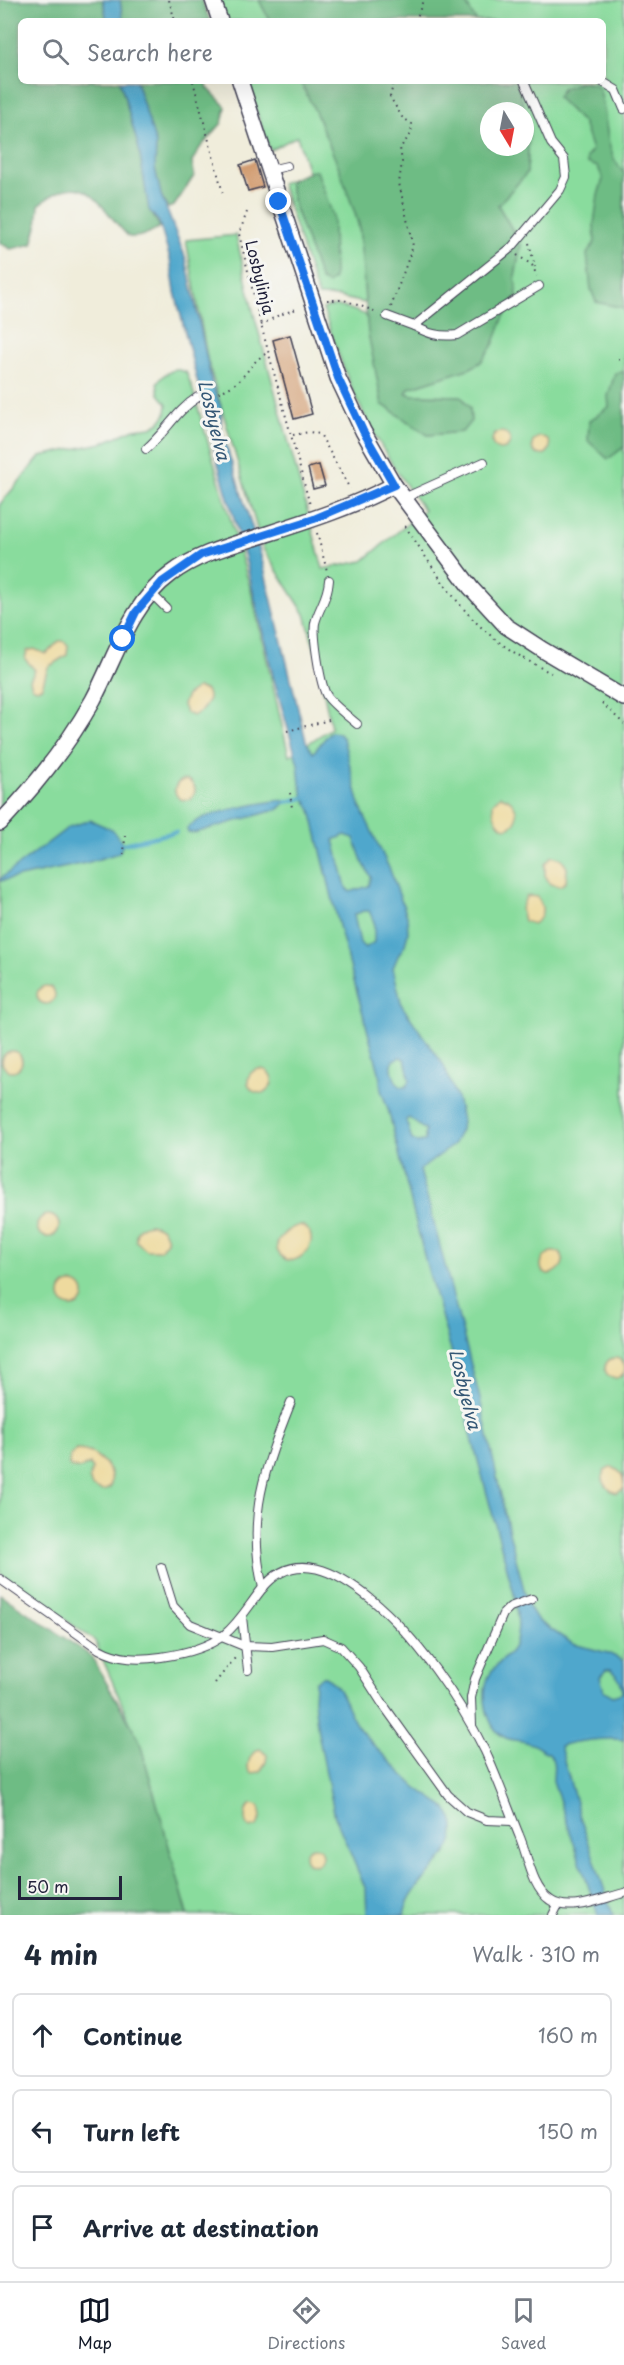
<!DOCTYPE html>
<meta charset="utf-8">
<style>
body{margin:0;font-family:"Playpen Sans",sans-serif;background:#f6f6f7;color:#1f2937}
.compass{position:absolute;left:480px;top:102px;width:54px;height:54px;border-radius:50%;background:#fff;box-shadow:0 6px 24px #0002;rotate:170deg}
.scale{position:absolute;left:18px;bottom:15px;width:104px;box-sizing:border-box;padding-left:6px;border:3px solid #22223b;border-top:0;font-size:16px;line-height:21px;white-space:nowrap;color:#22223b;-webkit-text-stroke:4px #f6f6f2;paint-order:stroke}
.stop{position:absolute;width:18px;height:18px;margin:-14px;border:4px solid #1a73e8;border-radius:50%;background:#fff}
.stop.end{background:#1a73e8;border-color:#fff;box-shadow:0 2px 6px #0008}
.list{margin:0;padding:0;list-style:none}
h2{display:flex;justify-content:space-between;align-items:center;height:78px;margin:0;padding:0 24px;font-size:26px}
h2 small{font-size:20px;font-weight:400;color:#747a83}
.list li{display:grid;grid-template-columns:39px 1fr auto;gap:18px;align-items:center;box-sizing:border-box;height:84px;margin:0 12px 12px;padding:0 12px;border:2px solid #e0e1e3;border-radius:9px}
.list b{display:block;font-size:22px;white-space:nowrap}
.list em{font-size:20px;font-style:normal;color:#747a83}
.icon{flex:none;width:33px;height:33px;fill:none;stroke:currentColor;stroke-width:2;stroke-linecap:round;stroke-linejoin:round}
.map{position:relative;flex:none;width:624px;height:1915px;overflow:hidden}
.search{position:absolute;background:#fff;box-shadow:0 6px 24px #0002;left:18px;right:18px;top:18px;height:66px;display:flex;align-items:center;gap:15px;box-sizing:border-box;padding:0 21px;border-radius:9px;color:#747a83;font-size:22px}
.sheet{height:366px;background:#fff}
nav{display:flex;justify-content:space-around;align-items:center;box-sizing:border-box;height:84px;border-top:2px solid #e0e1e3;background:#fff;font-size:16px;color:#747a83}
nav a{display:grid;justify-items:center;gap:3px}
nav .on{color:#111827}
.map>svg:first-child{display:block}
</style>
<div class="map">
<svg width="624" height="1915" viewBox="0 0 624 1915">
<rect width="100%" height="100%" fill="#f6f6f2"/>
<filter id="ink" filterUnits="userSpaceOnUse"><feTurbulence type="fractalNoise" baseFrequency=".0167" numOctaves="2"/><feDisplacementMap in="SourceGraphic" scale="12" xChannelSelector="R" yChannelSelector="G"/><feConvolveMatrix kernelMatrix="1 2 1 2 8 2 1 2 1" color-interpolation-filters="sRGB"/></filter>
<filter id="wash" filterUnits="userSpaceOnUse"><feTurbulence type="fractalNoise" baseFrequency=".008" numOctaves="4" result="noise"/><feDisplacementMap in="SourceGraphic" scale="24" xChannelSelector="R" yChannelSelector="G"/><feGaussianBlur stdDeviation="1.35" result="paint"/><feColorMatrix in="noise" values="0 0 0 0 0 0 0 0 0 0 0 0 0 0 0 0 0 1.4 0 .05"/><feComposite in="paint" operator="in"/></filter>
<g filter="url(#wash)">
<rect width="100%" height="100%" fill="#f0eddb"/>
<g fill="#89dc9d" stroke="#567f6c" stroke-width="1.5">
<path d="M218,0H259L270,21H225Z"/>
<path d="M464,0H624V1915H188L139,1744L95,1641L0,1573V504L41,456L102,443L134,429L151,427L160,422L166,414L167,404L159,394L157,383L164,375L175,369L186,372L192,387L251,590L289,756L331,728L317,658L305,614L263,549L208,362L186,240L236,235L252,307L323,569L363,561L424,510C401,479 380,447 363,412C346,379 335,344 323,309C335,302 354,310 366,315L382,404L428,435L462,432L461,396L412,395L406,393L409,388L493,344L500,323L517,296L515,276L521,245L498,205L527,173L529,130L516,81H603V21H476Z"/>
<path d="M246,81H300C323,125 346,175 358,224C364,248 363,277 365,303L338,297L319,296L317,293L281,183L295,178L289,183L295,208L321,280L312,171L308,172L297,136L271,150L269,148Z"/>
</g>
<g fill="#6ebc84" stroke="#486f60" stroke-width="1.5">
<path d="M0,0H103L107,21H21V81H120L139,149L149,209L160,227C150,233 141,238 129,237C98,207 87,164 39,205L37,226L32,244L11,249L0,243Z"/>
<path d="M120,0H202L210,21H123Z"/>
<path d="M259,0H464L476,21H270Z"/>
<path d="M136,81H208L207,87L226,107L222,123L200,148L192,162L194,176L174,206L168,208L161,195L155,168L156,144Z"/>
<path d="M300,81H516L525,111H489V147H525V111L529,130L527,173L498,205L521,245L515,276L517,296L506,311L493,345L481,362L471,368L409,388L406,393L412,395L461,396L470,408L471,421L462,432L428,435L382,404L368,333L359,225L339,168L315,111Z"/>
<path d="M583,82L598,86C610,115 601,149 624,173V308L596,302L591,289L587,254L595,242L594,224L598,195L603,179L598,167L587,163V157L592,150L583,123L557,97L563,88Z"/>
<path d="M312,171H317L333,216L334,279L328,284L321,281L295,208L289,183L295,178Z"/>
<path d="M624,372V447L608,459L588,441L589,421L609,407L608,396L615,373Z"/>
<path d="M0,1594L91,1656L139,1739L188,1915H0Z"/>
</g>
<g fill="#eeda9e" stroke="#887e6c" stroke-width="1.5">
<circle cx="501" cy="441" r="9"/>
<circle cx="541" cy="446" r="9"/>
<path d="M59,641H63L68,645L67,655L48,667L42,687L37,689L32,687L30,680L35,670L25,659L27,651L34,649L46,654Z"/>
<path d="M197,688L206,690L209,699L202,710L193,716L186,713L183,705L187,695Z"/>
<circle cx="185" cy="790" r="10"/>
<path d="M500,796C514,799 519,810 515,823C501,837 492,816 493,803Z"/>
<path d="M552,856L562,859L567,868L566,882L560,886L550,884L545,875V864Z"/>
<path d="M531,896L537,897C545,907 544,918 533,924L524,921L521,909L526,897Z"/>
<circle cx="46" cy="995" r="9"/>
<circle cx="12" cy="1061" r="10"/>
<circle cx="260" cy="1081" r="12"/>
<circle cx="48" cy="1226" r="11"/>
<path d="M150,1224C161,1226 165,1230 167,1241L160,1250H147L136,1241C135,1230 140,1225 150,1224Z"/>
<path d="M301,1225C327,1237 297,1271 282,1257C268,1244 287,1227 301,1225Z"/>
<path d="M551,1252H559L562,1255C566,1265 558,1273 548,1274L542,1271C539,1263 543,1256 551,1252Z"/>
<circle cx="72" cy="1295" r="12"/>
<circle cx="615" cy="1368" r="10"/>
<path d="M77,1450C96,1450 117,1469 110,1488L103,1491L92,1487L89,1478L93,1469L90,1464L79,1469L72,1468L69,1465L70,1456Z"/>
<path d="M612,1467C623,1472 624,1478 624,1489L617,1493C607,1491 600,1480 604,1471Z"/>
<path d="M260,1749L267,1755L266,1762L260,1772L251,1773L248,1768C248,1760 252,1751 260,1749Z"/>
<path d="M252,1804L259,1806L261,1817L257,1826L250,1828L246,1824C244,1816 245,1808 252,1804Z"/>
<circle cx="314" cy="1856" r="9"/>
</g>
<g fill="#4fa7cc" stroke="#386484" stroke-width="1.5" fill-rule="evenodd">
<path d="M103,0H120L123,21H107Z"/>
<path d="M120,81H136L156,144L155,168L161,195L186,259L212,384L221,407V429L260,552L306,741L313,753L330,732L339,733L343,738L360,806L390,870L407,916L408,932L405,945L398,956L393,968L402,1006L443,1064L457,1098L462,1120L461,1130L453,1145L420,1170L480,1399L508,1528L528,1605L538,1621L573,1644L608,1653L624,1661V1740C611,1737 572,1741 560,1746L580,1817L613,1915H598L553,1781C553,1770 556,1763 549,1753C540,1751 537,1745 529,1743C522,1740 513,1741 506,1738C486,1729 480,1693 489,1676C495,1663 510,1657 515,1644C521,1627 516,1611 514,1594L473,1442L455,1364L426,1263L388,1109L381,1090L379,1072L340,930L311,810L304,798L300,784L298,764L273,676L245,557L217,460L175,292L170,259L159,222L149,210L139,149ZM345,835L354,838L362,861L371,877L369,886L350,892L346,887L335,844L334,840ZM363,911H369L374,922V942L365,948L360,943L354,915ZM400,1057L405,1059L410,1080L406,1087H401C394,1082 390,1068 393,1060ZM409,1118L425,1130V1141L417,1142L412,1140L406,1120ZM606,1670H610C619,1677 622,1682 622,1693L613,1696L604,1691L600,1677Z"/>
<path d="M281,800L286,802L279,809L194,833L188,832L187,829C195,814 262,803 281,800Z"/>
<path d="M90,820L113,830L123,844L119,853L86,863L0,881V879L69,827Z"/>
<path d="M322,1676C343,1682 346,1712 358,1727C373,1746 399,1771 416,1787C427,1796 444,1803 451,1816C453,1819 454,1826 454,1830C454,1861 410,1881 404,1915H367L366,1890L335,1817L318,1733L314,1700L315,1682Z"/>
</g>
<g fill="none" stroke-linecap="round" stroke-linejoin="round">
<g stroke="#4fa7cc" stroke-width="4">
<path d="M286,802L304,798"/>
<path d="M123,844L176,832"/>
</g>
</g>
<g id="blocks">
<g fill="#d29c71">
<path d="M255,160L263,187L248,191L240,165Z"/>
<path d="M290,335L312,414L294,419L273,340Z"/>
<path d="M319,465L325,486L313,489L308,468Z"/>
</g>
</g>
</g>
<g filter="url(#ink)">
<use href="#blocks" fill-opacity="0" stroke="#414053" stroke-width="1.5"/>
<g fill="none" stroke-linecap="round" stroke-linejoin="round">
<g stroke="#414053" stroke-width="10">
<g id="lane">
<path d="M601,81L616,90L624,109"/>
<path d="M270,170L287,166"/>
<path d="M387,316L414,326L512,247L560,190L566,177L564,159L551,143L524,81"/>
<path d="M414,326C429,334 439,337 457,335L539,286"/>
<path d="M146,449C165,433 177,410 198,397"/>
<path d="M404,498L484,462"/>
<path d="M329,580C328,598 319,607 315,623C313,636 320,685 327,696C331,703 350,718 357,724"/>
<path d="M151,593L166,608"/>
<path d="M161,1567L173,1606L190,1624L244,1646L272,1647L323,1639L341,1647L359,1667L382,1703L448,1795L467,1812L487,1820L512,1821"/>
<path d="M0,1579L99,1649C119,1660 139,1660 161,1657C182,1654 207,1648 224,1635C240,1622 249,1605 262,1589C295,1547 339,1573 372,1600C416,1636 460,1700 485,1751C498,1779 508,1808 519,1835C528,1855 531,1887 550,1900C569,1914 603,1898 624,1893"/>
<path d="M263,1588C246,1516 265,1468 291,1402"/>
<path d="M242,1617L248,1670"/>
<path d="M472,1725L471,1698L475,1679L503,1614L510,1607L532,1599"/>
<path d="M553,1915L558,1905"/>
</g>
</g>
<g stroke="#414053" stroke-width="18">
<g id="street">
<path d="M213,0L220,21"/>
<path d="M240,81L338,378L363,431L394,485L471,588L506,626L543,650L624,698"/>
<path d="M0,823C35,786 68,745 93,700C116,657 130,604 171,574C200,552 234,545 267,534C311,520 354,506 394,485"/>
</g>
</g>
<g stroke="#414053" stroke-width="2" stroke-dasharray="1.5 4.5" stroke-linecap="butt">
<path d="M169,0L175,21"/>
<path d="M416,21L423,0"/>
<path d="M193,81L224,197"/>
<path d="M247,212L239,234L261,325L310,505"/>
<path d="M529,243L535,267"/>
<path d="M517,255L532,265L537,276"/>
<path d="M327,300H344L377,312"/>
<path d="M391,307L413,246L399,183L402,162L400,148L411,134L412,124L402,117L390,97L394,81"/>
<path d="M261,325L277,316L299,308"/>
<path d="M618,360L624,359"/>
<path d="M207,396C221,392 235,387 244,375C253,365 256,358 268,353"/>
<path d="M293,435L309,432L320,434L350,489"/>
<path d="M405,526C429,561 451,599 481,627C502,647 526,660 551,673"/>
<path d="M317,533L327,571"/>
<path d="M602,703L624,724"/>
<path d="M287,731L333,719"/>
<path d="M290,793L292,808"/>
<path d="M124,855L125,835"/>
<path d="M215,1683L235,1658"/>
</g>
<use href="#lane" stroke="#fff" stroke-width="8"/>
<use href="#street" stroke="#fff" stroke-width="15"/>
</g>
</g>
<g fill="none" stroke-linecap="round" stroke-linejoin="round" filter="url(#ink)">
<path stroke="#1a73e8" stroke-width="8" d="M123,639L136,612L162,582L201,555L314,519L394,485L363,431L338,378L279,202"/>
</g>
<g text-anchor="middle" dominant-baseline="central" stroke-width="6" stroke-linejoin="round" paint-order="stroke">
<g font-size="16" fill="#22223b" stroke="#f6f6f2">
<text transform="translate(261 277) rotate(76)">Losbylinja</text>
</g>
<g font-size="18" font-style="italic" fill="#345775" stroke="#f6f6f2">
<text transform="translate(215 420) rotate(76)">Losbyelva</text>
<text transform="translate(466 1389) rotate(76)">Losbyelva</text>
</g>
</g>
</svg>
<svg class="compass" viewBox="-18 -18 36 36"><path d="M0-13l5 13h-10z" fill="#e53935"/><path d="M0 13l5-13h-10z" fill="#747a83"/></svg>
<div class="scale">50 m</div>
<div class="stop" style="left:123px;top:639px"></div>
<div class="stop end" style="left:279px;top:202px"></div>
<div class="search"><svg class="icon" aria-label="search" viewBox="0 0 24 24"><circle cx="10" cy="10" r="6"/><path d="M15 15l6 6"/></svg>Search here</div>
</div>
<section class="sheet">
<h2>4 min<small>Walk · 310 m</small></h2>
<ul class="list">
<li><svg class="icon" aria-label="ahead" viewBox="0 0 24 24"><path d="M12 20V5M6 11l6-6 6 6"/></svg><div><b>Continue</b></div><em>160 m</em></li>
<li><svg class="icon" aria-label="left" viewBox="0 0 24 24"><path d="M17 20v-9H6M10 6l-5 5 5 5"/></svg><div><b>Turn left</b></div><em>150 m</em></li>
<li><svg class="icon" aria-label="arrive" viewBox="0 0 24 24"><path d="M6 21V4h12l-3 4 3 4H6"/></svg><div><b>Arrive at destination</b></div></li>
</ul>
</section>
<nav>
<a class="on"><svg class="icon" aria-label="map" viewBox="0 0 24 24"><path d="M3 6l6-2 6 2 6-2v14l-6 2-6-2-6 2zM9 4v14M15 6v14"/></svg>Map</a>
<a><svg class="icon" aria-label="directions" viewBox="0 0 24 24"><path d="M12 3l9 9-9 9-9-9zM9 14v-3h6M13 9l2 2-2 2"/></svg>Directions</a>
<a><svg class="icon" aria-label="saved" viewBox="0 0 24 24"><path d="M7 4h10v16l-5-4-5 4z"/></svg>Saved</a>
</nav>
